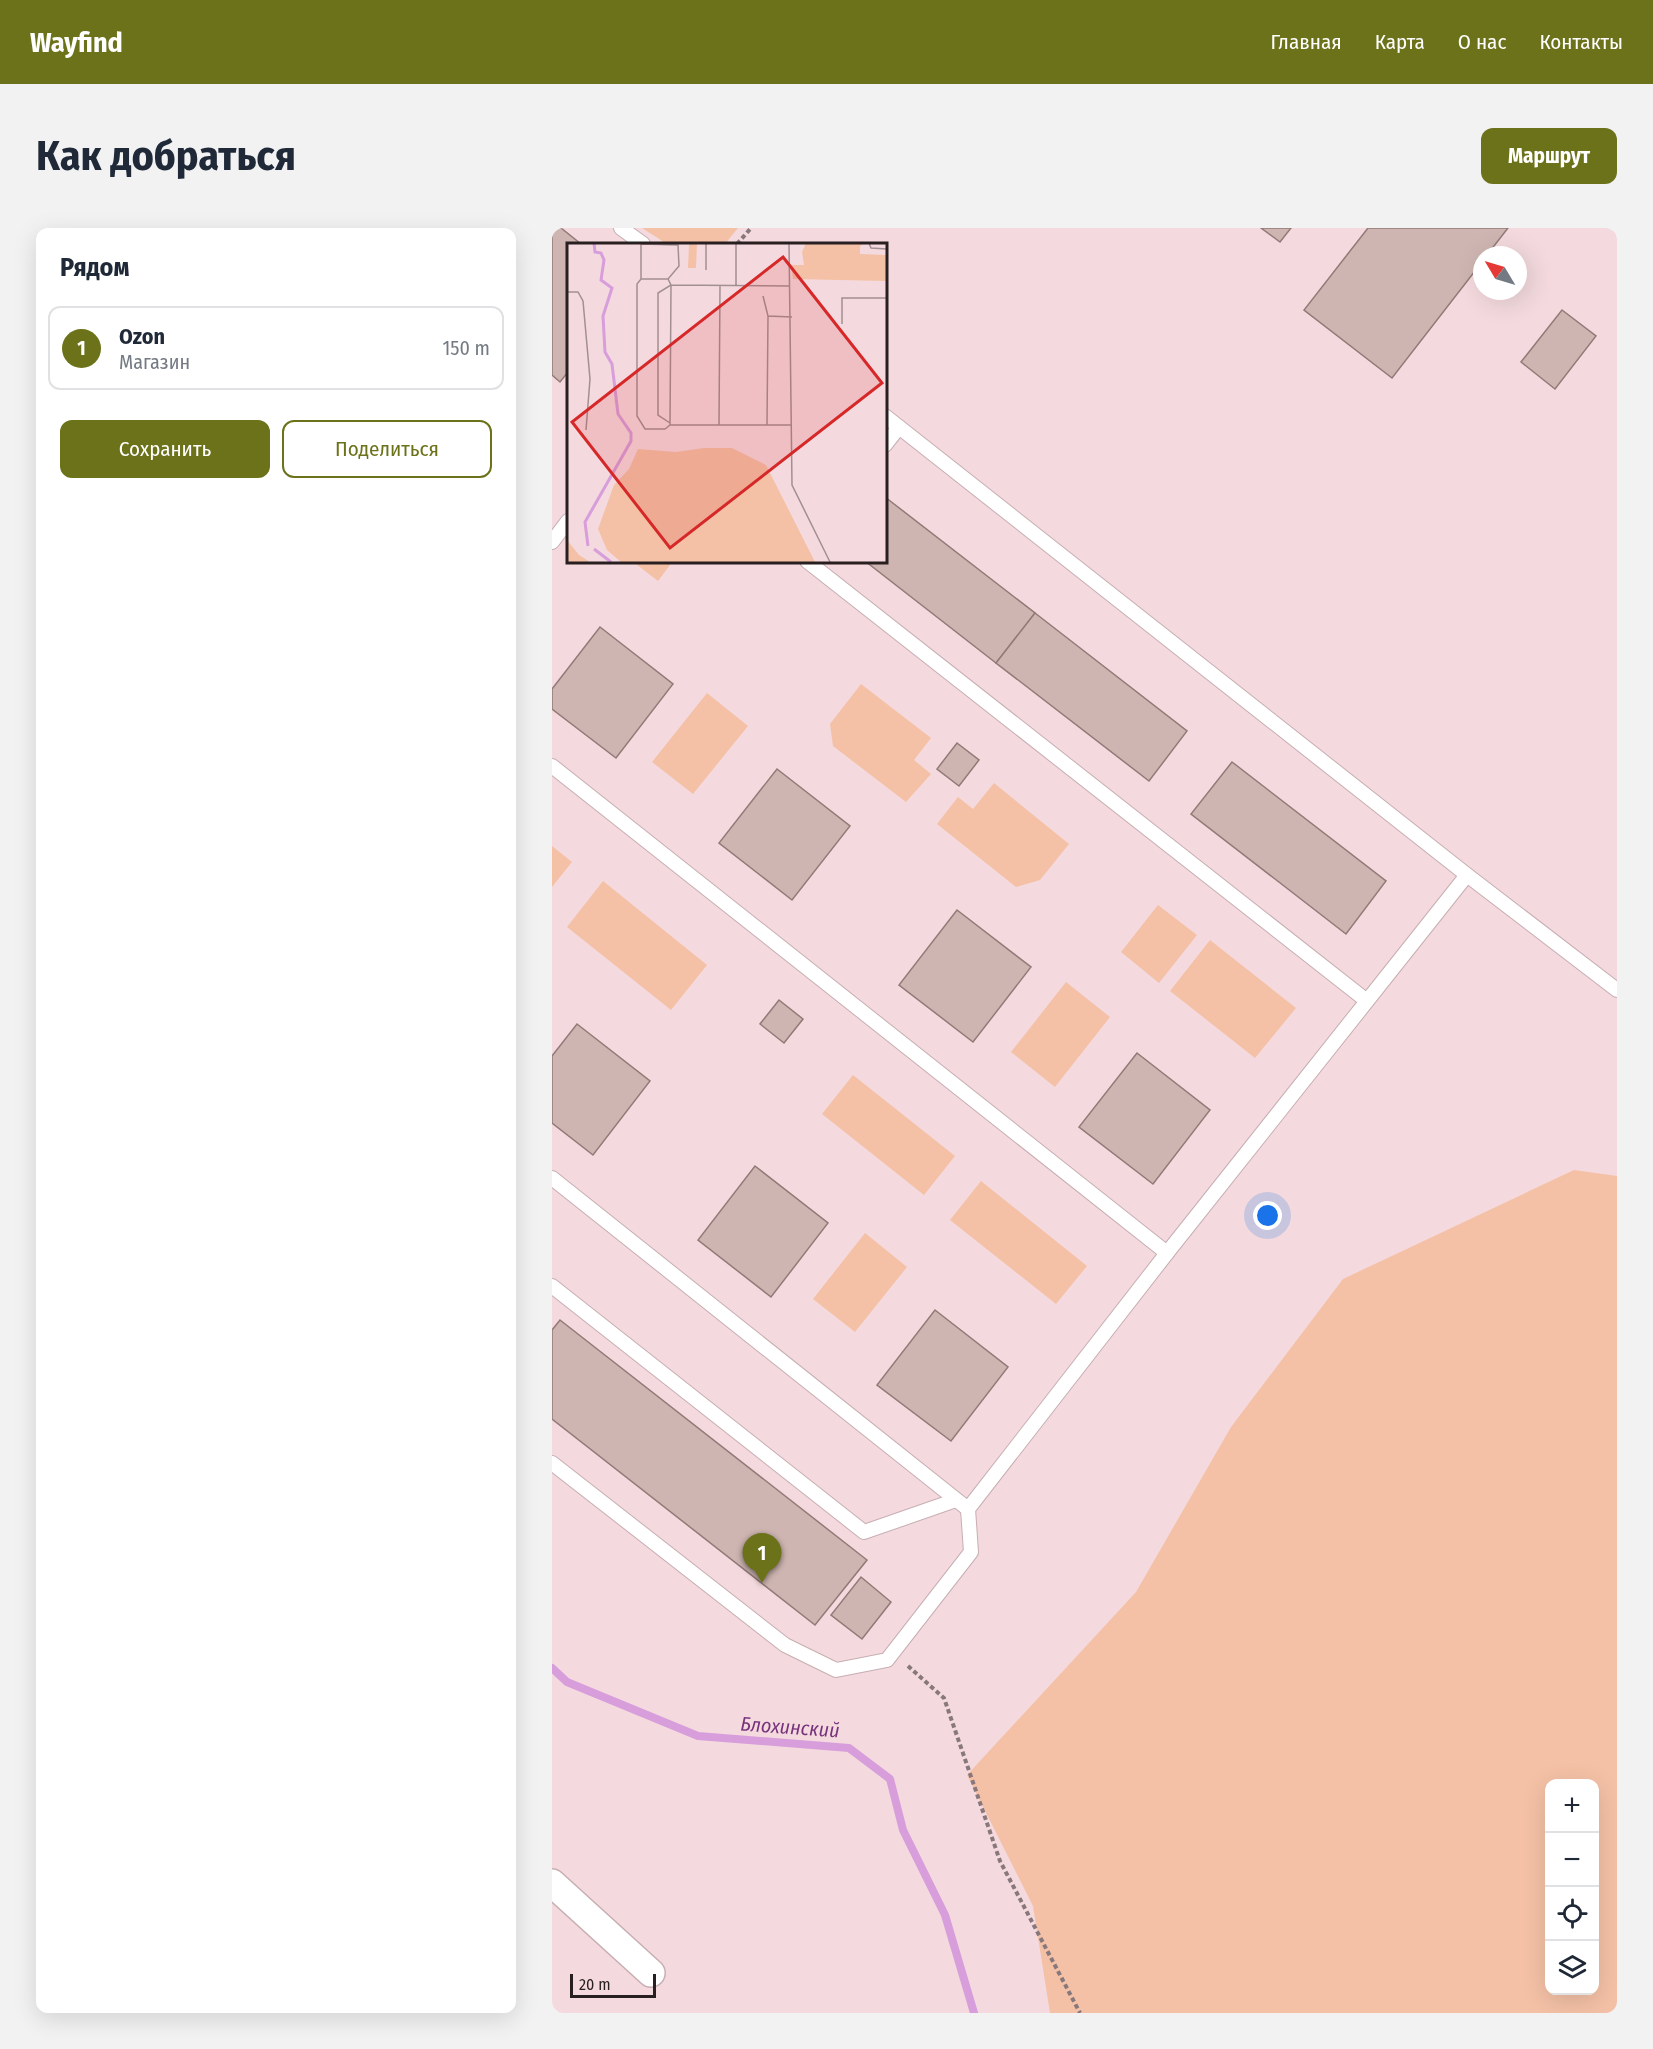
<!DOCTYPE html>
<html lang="ru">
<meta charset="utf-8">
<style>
body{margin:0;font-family:"Fira Sans Condensed",sans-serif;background:#f2f2f3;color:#1f2937}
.controls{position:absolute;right:18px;bottom:18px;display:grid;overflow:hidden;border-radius:12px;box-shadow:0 6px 24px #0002}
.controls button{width:54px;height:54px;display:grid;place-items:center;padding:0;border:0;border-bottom:2px solid #e0e1e3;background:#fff;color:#1f2937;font:30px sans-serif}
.compass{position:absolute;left:921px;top:18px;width:54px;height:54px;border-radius:50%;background:#fff;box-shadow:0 6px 24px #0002;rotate:308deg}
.scale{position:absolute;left:18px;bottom:15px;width:86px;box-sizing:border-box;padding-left:6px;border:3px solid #281f20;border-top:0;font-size:16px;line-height:21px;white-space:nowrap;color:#281f20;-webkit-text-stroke:4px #f4dade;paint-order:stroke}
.you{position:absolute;left:716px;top:988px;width:21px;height:21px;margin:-15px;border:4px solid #fff;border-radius:50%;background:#1a73e8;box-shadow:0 0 0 9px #1a73e833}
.badge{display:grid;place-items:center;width:39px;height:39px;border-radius:50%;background:#6c7219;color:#fff;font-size:20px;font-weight:700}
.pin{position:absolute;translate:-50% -50px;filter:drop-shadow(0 2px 3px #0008)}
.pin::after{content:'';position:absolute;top:32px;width:21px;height:18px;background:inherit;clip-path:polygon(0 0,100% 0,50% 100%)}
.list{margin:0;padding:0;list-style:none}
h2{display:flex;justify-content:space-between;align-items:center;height:78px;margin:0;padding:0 24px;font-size:26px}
h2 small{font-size:20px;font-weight:400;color:#747a83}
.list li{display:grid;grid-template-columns:39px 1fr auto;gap:18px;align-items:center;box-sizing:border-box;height:84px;margin:0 12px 12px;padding:0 12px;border:2px solid #e0e1e3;border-radius:12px}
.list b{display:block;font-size:22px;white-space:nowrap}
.list p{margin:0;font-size:20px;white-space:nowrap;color:#747a83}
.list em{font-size:20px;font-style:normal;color:#747a83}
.actions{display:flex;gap:12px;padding:18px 24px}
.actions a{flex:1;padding:14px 0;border:2px solid #6c7219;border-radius:12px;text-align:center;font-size:21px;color:#6c7219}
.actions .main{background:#6c7219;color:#fff}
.icon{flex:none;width:33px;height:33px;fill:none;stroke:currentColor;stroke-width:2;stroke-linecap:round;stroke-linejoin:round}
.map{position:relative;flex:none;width:1065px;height:1785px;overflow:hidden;border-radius:12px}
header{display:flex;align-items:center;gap:36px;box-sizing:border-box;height:84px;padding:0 30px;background:#6c7219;color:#fff}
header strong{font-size:28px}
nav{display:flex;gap:33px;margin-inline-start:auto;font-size:21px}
.intro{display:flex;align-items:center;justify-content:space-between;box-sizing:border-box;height:144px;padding:0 36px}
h1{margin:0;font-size:42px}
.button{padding:15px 27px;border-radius:12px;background:#6c7219;color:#fff;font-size:21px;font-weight:700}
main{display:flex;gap:36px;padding:0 36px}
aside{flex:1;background:#fff;border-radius:12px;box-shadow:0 6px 24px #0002}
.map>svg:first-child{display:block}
</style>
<header>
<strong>Wayfind</strong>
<nav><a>Главная</a><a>Карта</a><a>О нас</a><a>Контакты</a></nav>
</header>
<div class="intro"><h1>Как добраться</h1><a class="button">Маршрут</a></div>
<main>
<aside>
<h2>Рядом<small></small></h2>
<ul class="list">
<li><span class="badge">1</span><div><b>Ozon</b><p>Магазин</p></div><em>150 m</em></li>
</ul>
<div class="actions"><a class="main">Сохранить</a><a>Поделиться</a></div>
</aside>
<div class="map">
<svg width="1065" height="1785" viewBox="0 0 1065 1785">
<rect width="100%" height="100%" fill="#f4dade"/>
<g fill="#f4c1a6" fill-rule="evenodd">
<path d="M90,0H186L173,16H115Z"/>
<path d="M80,333H121L106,353Z"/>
<path d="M309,456L379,510L362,532L379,546L354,574L281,518L278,496Z"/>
<path d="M155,465L196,498L141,566L100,534Z"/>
<path d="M442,555L517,616L488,652L464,659L385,596L406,569L421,581Z"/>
<path d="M0,618L20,634L0,659Z"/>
<path d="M51,653L155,737L119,782L15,699Z"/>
<path d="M606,677L645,707L607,755L569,724Z"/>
<path d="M658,712L744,780L703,830L618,763Z"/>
<path d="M514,754L558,789L503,859L459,824Z"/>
<path d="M301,847L403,928L372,967L270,886Z"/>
<path d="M1022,942L1065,948V1785H498L481,1678L415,1547L584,1364L679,1199L791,1051ZM998,1556H1042V1762H998Z"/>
<path d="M429,953L535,1038L504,1076L398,992Z"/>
<path d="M313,1005L355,1039L303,1104L261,1071Z"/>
</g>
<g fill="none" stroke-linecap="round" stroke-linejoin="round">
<path stroke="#d79edb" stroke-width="8" d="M0,1440L15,1454L146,1508L297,1520L338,1551L351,1602L393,1687L422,1785"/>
</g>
<g fill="#ceb5b1" stroke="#927a77" stroke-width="1.5">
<path d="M0,0H9L29,16H16V144L8,154L0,147Z"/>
<path d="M709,0H739L728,14Z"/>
<path d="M816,0H956L935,27H930V34L840,150L752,82Z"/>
<path d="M1010,82L1044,108L1003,161L969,134Z"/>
<path d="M333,269L483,385L444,435L313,333H333Z"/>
<path d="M483,385L635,503L597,553L444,435Z"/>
<path d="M48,399L121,456L64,530L0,481V461Z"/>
<path d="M405,515L427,532L407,558L385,541Z"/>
<path d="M680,534L834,653L794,706L639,586Z"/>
<path d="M225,541L298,598L240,672L167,615Z"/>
<path d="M405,682L479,739L421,814L347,757Z"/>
<path d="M227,772L251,791L232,815L208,796Z"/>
<path d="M25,796L98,853L41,927L0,895V828Z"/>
<path d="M585,825L658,882L601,956L527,899Z"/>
<path d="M203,938L276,995L219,1069L146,1012Z"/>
<path d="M383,1082L456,1139L399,1213L325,1157Z"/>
<path d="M8,1092L315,1332L263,1397L0,1191V1102Z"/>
<path d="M309,1349L339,1374L310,1411L279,1387Z"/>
</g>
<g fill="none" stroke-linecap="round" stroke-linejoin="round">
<g stroke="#c7aeb2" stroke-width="16">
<g id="service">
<path d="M69,0L91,16"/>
<path d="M333,188L915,647L1065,762"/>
<path d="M333,217L347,199"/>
<path d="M0,314L16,293"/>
<path d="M255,333L815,773L915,647"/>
<path d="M0,538L615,1025L815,773"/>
<path d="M0,950L416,1281L615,1025"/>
<path d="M0,1058L312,1304L404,1272"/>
<path d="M0,1235L233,1417L284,1442L335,1432L419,1324L416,1281"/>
</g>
</g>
<g stroke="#c7aeb2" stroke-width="30">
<path id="minor" d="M0,1655L99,1745"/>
</g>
<g stroke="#89787b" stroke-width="4" stroke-dasharray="4.5 3" stroke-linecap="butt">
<path d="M185,16L199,0"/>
<path d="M356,1438L392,1470L448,1633L528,1785"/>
</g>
<use href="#service" stroke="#fff" stroke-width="14"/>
<use href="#minor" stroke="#fff" stroke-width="27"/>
</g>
<g text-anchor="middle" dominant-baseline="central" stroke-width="6" stroke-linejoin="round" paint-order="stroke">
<g font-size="20" font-style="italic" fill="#77337c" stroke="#f4dade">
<text transform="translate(238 1499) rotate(4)">Блохинский</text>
</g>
</g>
<g transform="translate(15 15)">
<rect width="320" height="320" fill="#f4dade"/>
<path d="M239,0H298L293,3V11L319,12V38L226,36L224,22H237L235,9ZM122,1H130L129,25H121ZM137,205H165L199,222L248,319H54L40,307L31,286L47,242L62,226L71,206L109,209ZM0,297L12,312L23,319H0Z" fill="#f4c1a6"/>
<path fill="none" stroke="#d79edb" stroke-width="3" d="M21,303L18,279L64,198V190L51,171L45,121L38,109L36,73L45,45L34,37L37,17L34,10L28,9L27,0M27,306L44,319"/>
<path fill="none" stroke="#a28f92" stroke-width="1.5" d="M74,0V36H101L104,42L91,50V172L103,180M203,0H222M222,0L225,242L263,319M302,0L304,5L320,6M74,1L111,2L112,23L101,36M139,27V0M74,36L70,41V173L78,186H98L103,182M153,43L152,182H200M169,43V0M0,49H11L16,58L23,136L19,187M196,53L201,73L200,182H224M201,73L225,74M275,81V55H320M152,182H103L104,42L223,43"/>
<path fill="#d62828" fill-opacity="0.15" stroke="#d62828" stroke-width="3" d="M216,14L315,140L103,305L5,179Z"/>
<rect width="320" height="320" fill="none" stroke="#281f20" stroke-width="3"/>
</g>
</svg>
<div class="controls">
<button>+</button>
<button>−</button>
<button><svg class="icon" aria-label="locate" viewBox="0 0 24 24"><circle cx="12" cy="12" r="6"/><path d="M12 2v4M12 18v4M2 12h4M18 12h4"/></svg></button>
<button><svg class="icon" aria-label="layers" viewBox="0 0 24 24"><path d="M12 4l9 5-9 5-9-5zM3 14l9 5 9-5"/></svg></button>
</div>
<svg class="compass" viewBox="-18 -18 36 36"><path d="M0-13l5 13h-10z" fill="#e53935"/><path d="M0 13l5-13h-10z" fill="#747a83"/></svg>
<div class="scale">20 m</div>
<div class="you"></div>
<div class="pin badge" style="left:210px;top:1355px">1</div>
</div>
</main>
